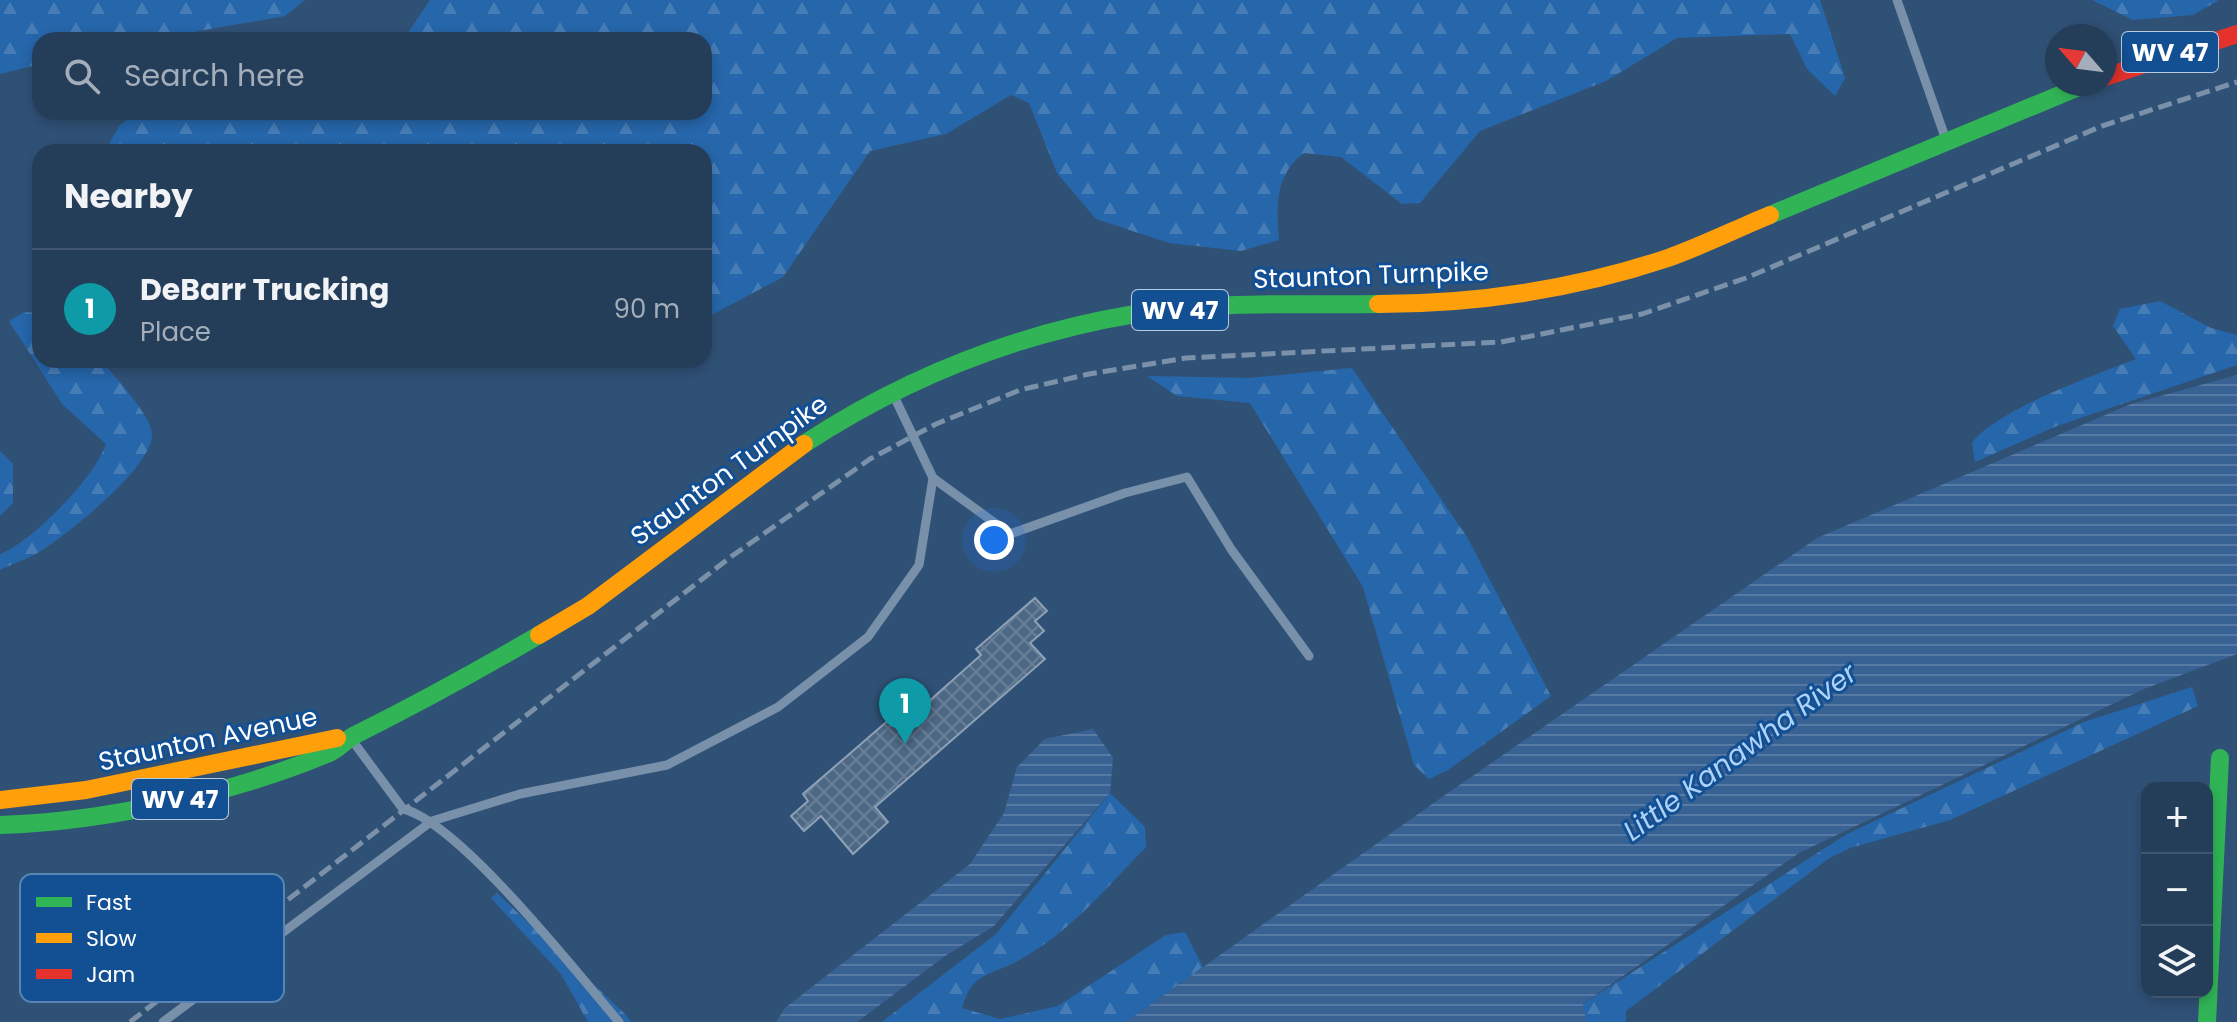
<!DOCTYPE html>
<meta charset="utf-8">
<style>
body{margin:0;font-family:Poppins,sans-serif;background:#2c445e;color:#f1f3f6}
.controls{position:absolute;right:24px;bottom:24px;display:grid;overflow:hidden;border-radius:16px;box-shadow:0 4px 12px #0003}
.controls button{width:72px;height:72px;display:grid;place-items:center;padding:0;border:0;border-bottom:2px solid #41566e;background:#243d58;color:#f1f3f6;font:40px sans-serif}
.compass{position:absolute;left:2045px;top:24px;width:72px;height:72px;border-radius:50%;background:#243d58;box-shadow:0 4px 12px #0003;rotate:298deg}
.you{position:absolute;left:994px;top:540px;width:28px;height:28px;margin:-20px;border:6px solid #fff;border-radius:50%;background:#1a73e8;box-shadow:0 0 0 12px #1a73e833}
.badge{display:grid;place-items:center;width:52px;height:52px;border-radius:50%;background:#e797bd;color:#fff;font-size:26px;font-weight:700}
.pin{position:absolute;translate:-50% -66px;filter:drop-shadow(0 2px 4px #0008)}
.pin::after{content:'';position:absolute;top:42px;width:28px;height:24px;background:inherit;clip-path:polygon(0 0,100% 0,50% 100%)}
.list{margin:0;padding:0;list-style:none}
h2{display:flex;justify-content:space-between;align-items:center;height:104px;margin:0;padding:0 32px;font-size:34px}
h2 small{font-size:26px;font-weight:400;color:#a3aeba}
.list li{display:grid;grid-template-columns:52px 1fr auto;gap:24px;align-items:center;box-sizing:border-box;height:120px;padding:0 32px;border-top:2px solid #41566e}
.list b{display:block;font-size:30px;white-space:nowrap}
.list p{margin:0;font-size:26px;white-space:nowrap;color:#a3aeba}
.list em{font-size:26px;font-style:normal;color:#a3aeba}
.icon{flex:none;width:44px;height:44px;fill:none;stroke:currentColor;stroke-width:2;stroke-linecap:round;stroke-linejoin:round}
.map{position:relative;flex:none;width:2237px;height:1022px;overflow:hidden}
.search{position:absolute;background:#243d58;box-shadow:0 4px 12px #0003;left:32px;top:32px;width:680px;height:88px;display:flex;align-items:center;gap:20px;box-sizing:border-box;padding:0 28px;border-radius:24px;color:#a3aeba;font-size:30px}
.panel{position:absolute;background:#243d58;box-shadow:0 4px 12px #0003;left:32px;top:144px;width:680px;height:224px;border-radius:24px}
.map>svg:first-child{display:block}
</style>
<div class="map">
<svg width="2237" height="1022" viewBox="0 0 2237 1022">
<defs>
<pattern id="forest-firs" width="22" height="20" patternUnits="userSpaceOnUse" patternTransform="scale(2)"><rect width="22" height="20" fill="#2666aa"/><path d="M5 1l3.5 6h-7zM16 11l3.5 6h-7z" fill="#477db7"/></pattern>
<pattern id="water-rules" width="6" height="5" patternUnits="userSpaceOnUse" patternTransform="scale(2)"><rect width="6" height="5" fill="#386293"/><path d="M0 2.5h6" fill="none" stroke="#567aa3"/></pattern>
<pattern id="building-cross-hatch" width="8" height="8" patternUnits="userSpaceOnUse" patternTransform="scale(2)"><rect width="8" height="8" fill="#4d6885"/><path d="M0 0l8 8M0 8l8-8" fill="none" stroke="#687f97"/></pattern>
</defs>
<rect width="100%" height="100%" fill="#305176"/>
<g fill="url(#forest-firs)">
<path d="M0,0H305L285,16L148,40H40V64L0,74Z"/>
<path d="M430,0H1820L1845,78L1835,96L1807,69L1790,34L1677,38L1606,81L1480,131L1420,203L1402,204L1341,157L1304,153C1275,174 1276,207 1279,240L1241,251L1169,243L1096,219L1057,173L1029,103L1011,95L946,134L870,151L783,277L704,319V152H105L119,126L137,112H704V40H403Z"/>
<path d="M2092,0H2219L2193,15L2133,20Z"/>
<path d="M2160,301L2211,328L2237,335V365L2057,426L1975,462L1972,443C1994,411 2097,374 2136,359L2113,326L2120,309Z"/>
<path d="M24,312L40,313V360H101C114,377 152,415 152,435C151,468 72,530 44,549C31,558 14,563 0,570V554C31,543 96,476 106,444L62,404L9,321Z"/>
<path d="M1352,368L1467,537L1551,696L1448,770L1429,779L1414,765L1363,587L1250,403L1177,396L1147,376L1249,378Z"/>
<path d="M0,451L13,464V503L0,516Z"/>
<path d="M2192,687L2198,706L1950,820L1850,848L1828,859L1626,1011V1022H1585L1583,1004L1847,834L2084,722Z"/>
<path d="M1110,793L1145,827L1146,847C1107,887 1070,932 1021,959C991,976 972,971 962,1008L1000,1019L1058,1006L1166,935L1185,932L1203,967L1126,1022H882L996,934Z"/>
<path d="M497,893L626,1015L631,1022H588L561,974L491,898Z"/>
</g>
<g fill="url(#water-rules)">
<path d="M2237,375V654L2144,689L1799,853L1583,1004L1586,1022H1126L1435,802L1817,538L2131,404Z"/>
<path d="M1093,729L1113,758L1110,793L994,926L945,956L857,1022H776L785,1008L970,864L1004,813L1017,767L1045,739Z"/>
</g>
<path fill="url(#building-cross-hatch)" stroke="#8ea1b7" stroke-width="2" d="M1035,598L1047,611L1035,621L1044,631L1030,643L1045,659L875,807L888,822L853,854L821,816L804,831L791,816L808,801L803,794L920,693L928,702L981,655L976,649Z"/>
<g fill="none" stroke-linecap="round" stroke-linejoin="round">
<g stroke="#7890a9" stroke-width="9">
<path d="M1897,0L1945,137"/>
<path d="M933,478L1010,534L1125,493L1187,477L1231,549L1309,656"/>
<path d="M352,740L403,809C459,822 577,973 619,1022"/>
<path d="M163,1022L432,821L520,794L667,765L778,707L868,637L919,565L933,478L893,394"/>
</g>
<g stroke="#30b455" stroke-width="18">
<path d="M1770,215L2086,84"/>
<path d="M804,444C906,377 1015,334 1135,314C1215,301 1298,305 1378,304"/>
<path d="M0,825C104,822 230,794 327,754C338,750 346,739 357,734C419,703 479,670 539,635"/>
<path d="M2207,1022L2220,758"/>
</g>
<g stroke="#ff9f0a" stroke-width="18">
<path d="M1378,304C1477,304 1575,289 1668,258C1702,246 1736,229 1770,215"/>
<path d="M539,635L588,606L804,444"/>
<path d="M0,800L86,790L337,738"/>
</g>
<path stroke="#e5322d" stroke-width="18" d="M2105,77L2237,34"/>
<path stroke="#7b91a9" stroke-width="5" stroke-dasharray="14 6" stroke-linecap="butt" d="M130,1022L732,556L870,459L936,424L1020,390L1089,374L1186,358L1501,342L1642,314L1746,278L2102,126L2237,82"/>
</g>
<g text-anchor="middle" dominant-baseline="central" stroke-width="6" stroke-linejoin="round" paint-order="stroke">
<g fill="#134f93" stroke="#b8cadf" stroke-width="2">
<rect x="2122" y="32" width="96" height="40" rx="6"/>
<rect x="1132" y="290" width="96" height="40" rx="6"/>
<rect x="132" y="779" width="96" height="40" rx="6"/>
</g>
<g font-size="24" font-weight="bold" fill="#fff">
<text x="2170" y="52">WV 47</text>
<text x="1180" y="310">WV 47</text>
<text x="180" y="799">WV 47</text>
</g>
<g font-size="26" fill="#fff" stroke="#134f93">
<text transform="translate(1371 275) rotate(-2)">Staunton Turnpike</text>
<text transform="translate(729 470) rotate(-36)">Staunton Turnpike</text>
<text transform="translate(208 739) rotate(-12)">Staunton Avenue</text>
</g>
<g font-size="28" font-style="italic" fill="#add2f9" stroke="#134f93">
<text transform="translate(1740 752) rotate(-36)">Little Kanawha River</text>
</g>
</g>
<rect x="20" y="874" width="264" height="128" rx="12" fill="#134f93" stroke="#5a84b3" stroke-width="2"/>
<rect x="36" y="897" width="36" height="10" fill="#30b455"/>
<rect x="36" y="933" width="36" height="10" fill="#ff9f0a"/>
<rect x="36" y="969" width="36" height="10" fill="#e5322d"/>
<g font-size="22" fill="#fff">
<text x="86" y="910">Fast</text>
<text x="86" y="946">Slow</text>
<text x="86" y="982">Jam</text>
</g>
</svg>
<div class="controls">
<button>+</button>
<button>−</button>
<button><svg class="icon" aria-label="layers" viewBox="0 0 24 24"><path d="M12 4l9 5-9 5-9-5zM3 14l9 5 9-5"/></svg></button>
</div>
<svg class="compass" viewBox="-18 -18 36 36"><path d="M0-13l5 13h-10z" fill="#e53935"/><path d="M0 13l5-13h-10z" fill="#a3aeba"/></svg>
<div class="you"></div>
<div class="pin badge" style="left:905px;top:744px;background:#0f9aa8">1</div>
<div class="search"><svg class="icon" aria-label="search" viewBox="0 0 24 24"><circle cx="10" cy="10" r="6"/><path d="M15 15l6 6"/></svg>Search here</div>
<section class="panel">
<h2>Nearby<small></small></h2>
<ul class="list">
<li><span class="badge" style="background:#0f9aa8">1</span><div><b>DeBarr Trucking</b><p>Place</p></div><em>90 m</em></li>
</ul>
</section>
</div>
